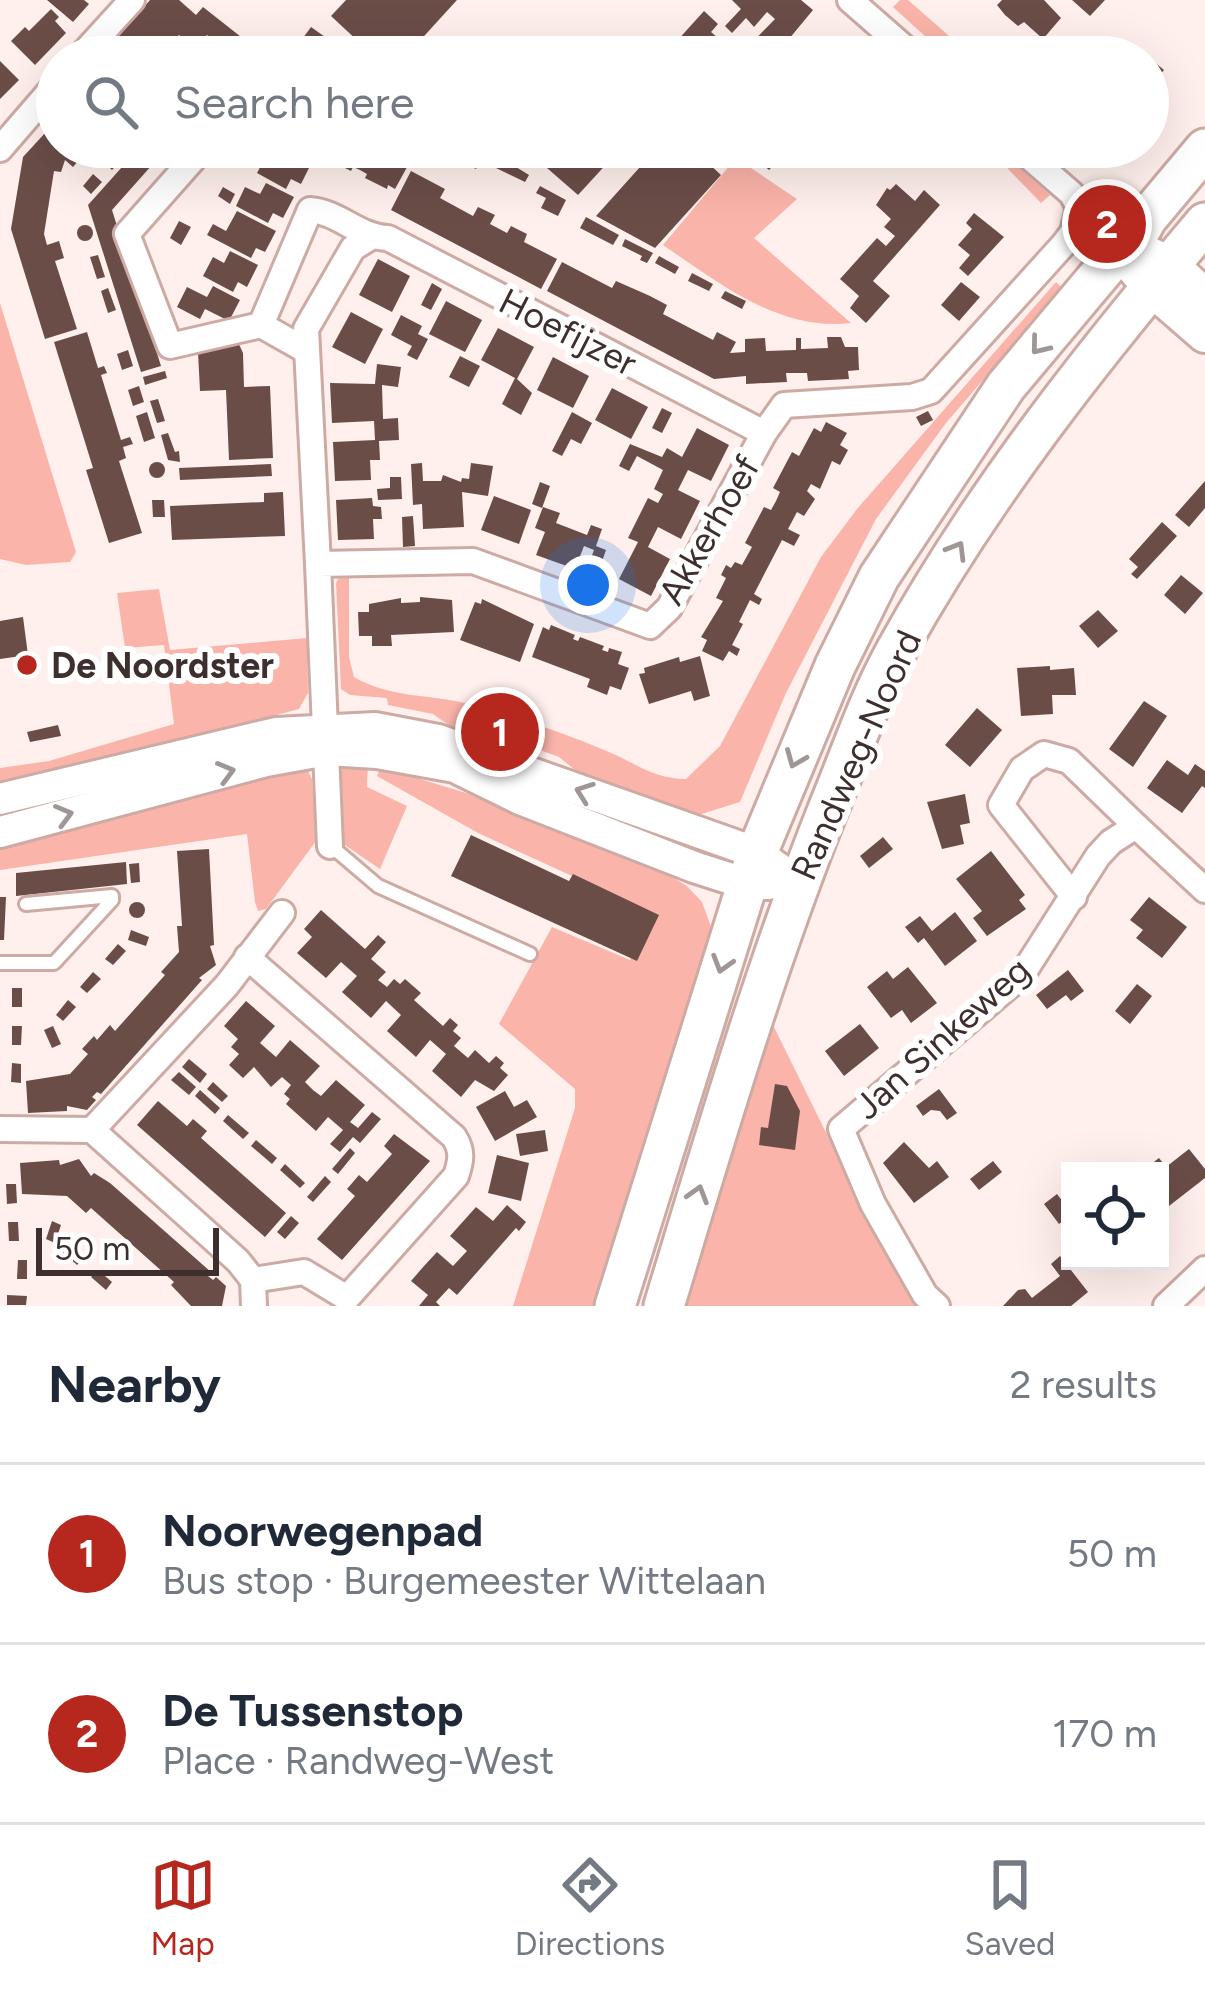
<!DOCTYPE html>
<meta charset="utf-8">
<style>
body{margin:0;font-family:Figtree,sans-serif;background:#f2f2f3;color:#1f2937}
.controls{position:absolute;right:36px;bottom:36px;display:grid;overflow:hidden;border-radius:0px;box-shadow:0 12px 48px #0002}
.controls button{width:108px;height:108px;display:grid;place-items:center;padding:0;border:0;border-bottom:3px solid #e0e1e3;background:#fff;color:#1f2937;font:60px sans-serif}
.scale{position:absolute;left:36px;bottom:30px;width:183px;box-sizing:border-box;padding-left:12px;border:6px solid #3d2f2d;border-top:0;font-size:33px;line-height:42px;white-space:nowrap;color:#3d2f2d;-webkit-text-stroke:9px #fff;paint-order:stroke}
.you{position:absolute;left:588px;top:585px;width:42px;height:42px;margin:-30px;border:9px solid #fff;border-radius:50%;background:#1a73e8;box-shadow:0 0 0 18px #1a73e833}
.badge{display:grid;place-items:center;width:78px;height:78px;border-radius:50%;background:#b6281e;color:#fff;font-size:39px;font-weight:700}
.pin{position:absolute;translate:-50% -50%;border:6px solid #fff;box-shadow:0 3px 12px #0006}
.list{margin:0;padding:0;list-style:none}
h2{display:flex;justify-content:space-between;align-items:center;height:156px;margin:0;padding:0 48px;font-size:51px}
h2 small{font-size:39px;font-weight:400;color:#747a83}
.list li{display:grid;grid-template-columns:78px 1fr auto;gap:36px;align-items:center;box-sizing:border-box;height:180px;padding:0 48px;border-top:3px solid #e0e1e3}
.list b{display:block;font-size:45px;white-space:nowrap}
.list p{margin:0;font-size:39px;white-space:nowrap;color:#747a83}
.list em{font-size:39px;font-style:normal;color:#747a83}
.icon{flex:none;width:66px;height:66px;fill:none;stroke:currentColor;stroke-width:2;stroke-linecap:round;stroke-linejoin:round}
.map{position:relative;flex:none;width:1205px;height:1306px;overflow:hidden}
.search{position:absolute;background:#fff;box-shadow:0 12px 48px #0002;left:36px;right:36px;top:36px;height:132px;display:flex;align-items:center;gap:30px;box-sizing:border-box;padding:0 42px;border-radius:66px;color:#747a83;font-size:45px}
.sheet{height:516px;background:#fff}
nav{display:flex;justify-content:space-around;align-items:center;box-sizing:border-box;height:168px;border-top:3px solid #e0e1e3;background:#fff;font-size:33px;color:#747a83}
nav a{display:grid;justify-items:center;gap:6px}
nav .on{color:#b6281e}
.map>svg:first-child{display:block}
</style>
<div class="map">
<svg width="1205" height="1306" viewBox="0 0 1205 1306">
<rect width="100%" height="100%" fill="#fff0ed"/>
<g fill="#fbb4a9">
<path d="M900,0H908L973,57H948L893,7Z"/>
<path d="M736,158L797,199L754,238L851,323C780,332 719,283 663,245Z"/>
<path d="M1013,162L1050,195L1041,203L1008,169Z"/>
<path d="M1056,282L1062,288L946,423L876,519L786,693L740,802L692,817L586,779L559,757L491,732L461,734L433,714L388,705L387,698L350,695L341,689L336,583L340,576L349,574V657L354,677C390,698 429,694 469,704C516,717 565,733 609,752C637,764 654,779 686,779L720,746L821,557L857,509Z"/>
<path d="M0,303L76,552L70,562L26,565L0,559Z"/>
<path d="M159,589L170,650L307,638L308,693L299,709L0,789V768L49,761L174,724L164,645L125,648L117,593Z"/>
<path d="M341,758L368,760L367,787L407,806L380,869L342,843Z"/>
<path d="M305,765L312,779L316,841L266,909L258,911L255,902L247,834L0,870V840Z"/>
<path d="M381,767L489,800L574,837L644,860L687,886L702,902L711,927L596,1306H513L575,1108V1089L499,1024L552,927L630,960L651,912L478,833L377,776Z"/>
<path d="M770,1019L879,1240L918,1306H680Z"/>
</g>
<g fill="#6b4d48">
<path d="M47,0H84L89,4L73,22Z"/>
<path d="M150,0H179L196,15L203,7L250,44L238,57H233L207,35L200,43L192,36L187,42L179,35L171,43L165,39L158,47L170,57H130L113,42Z"/>
<path d="M346,0H457L405,57H375L331,16Z"/>
<path d="M732,0H801L813,10L774,57H738L775,19L767,12L754,27L746,18L732,33L725,26L741,9Z"/>
<path d="M1002,0H1044L1061,18L1043,39L1024,22L1018,26L1005,15L997,5Z"/>
<path d="M1072,0H1105L1090,16Z"/>
<path d="M51,9L59,17L55,21L66,33L35,65L11,41L25,27L29,31Z"/>
<path d="M704,11L718,24L711,32L718,38L711,47L703,40L688,57H671L666,53Z"/>
<path d="M311,27L335,44L326,57H289Z"/>
<path d="M1102,39L1121,54L1130,44L1144,57H1076L1091,42L1095,46Z"/>
<path d="M1152,60L1164,70L1148,88V64Z"/>
<path d="M0,61L19,80L0,99Z"/>
<path d="M57,120V147H90L73,167L65,160L61,172L54,171L44,234L47,245L59,241L64,258L55,261L77,329L45,339L11,229L23,157Z"/>
<path d="M122,147L128,152L112,170L106,164Z"/>
<path d="M140,147H168L112,210L161,366L141,372L88,205Z"/>
<path d="M327,147H386L411,160L395,189L388,185L387,189L365,178L367,174L360,170L353,167L351,171L329,160L331,156L324,152Z"/>
<path d="M467,147H484L529,175L525,182L496,168L492,165L494,161L484,156L476,169L470,166L477,152Z"/>
<path d="M552,147H622L578,195L539,161Z"/>
<path d="M658,147L673,157L681,147H691L721,175L655,248L596,216Z"/>
<path d="M750,147H790L769,170L747,150Z"/>
<path d="M284,148L312,162L301,184L291,179L286,189L257,173L267,154L278,160Z"/>
<path d="M411,171L445,189L440,198L473,216L478,207L495,215L490,224L507,233L511,226L527,234L524,242L557,259L541,289L391,210Z"/>
<path d="M93,174L102,182L91,194L83,186Z"/>
<path d="M266,183L294,197L283,218L273,213L268,223L236,206L245,187L260,194Z"/>
<path d="M896,184L915,201L924,190L940,205L873,281L890,296L866,323L850,308L859,296L840,279L877,238L886,246L895,236L884,227L891,219L876,205L887,188L890,190Z"/>
<path d="M540,186L566,200L558,216L541,208L546,198L536,193Z"/>
<path d="M223,187L235,194L230,204L218,196Z"/>
<path d="M237,211L276,231L265,252L256,248L251,258L207,235L213,224L226,231Z"/>
<path d="M974,213L1004,237L968,276L959,268L970,255L958,245L972,229L966,223Z"/>
<path d="M586,217L619,235L613,245L580,228Z"/>
<path d="M179,221L191,227L181,245L170,238Z"/>
<circle cx="85" cy="233" r="8"/>
<path d="M625,239L653,253L647,263L640,260L642,256L622,246Z"/>
<path d="M230,251L258,265L247,287L238,282L233,292L203,276L213,257L224,263Z"/>
<path d="M98,255L105,277L97,279L90,257Z"/>
<path d="M659,256L679,267L675,274L655,263Z"/>
<path d="M378,259L410,276L392,312L359,295Z"/>
<path d="M562,262L612,288L616,281L650,296L667,305L663,314L713,340L717,332L736,342L730,353L745,352V339L765,338L766,351L796,350V338H801V349L828,348L827,337H841L845,347H858L859,370L848,371L849,379L808,381L807,373H786L787,382L746,384V376L714,379L547,291Z"/>
<path d="M692,273L713,284L709,291L688,281Z"/>
<path d="M961,282L980,297L959,321L941,305Z"/>
<path d="M432,283L442,289L431,310L421,305Z"/>
<path d="M213,286L240,300L229,321L205,309L200,319L177,307L187,287L207,297Z"/>
<path d="M108,288L116,310L108,313L101,291Z"/>
<path d="M725,291L746,301L742,309L721,298Z"/>
<path d="M446,301L482,320L465,352L429,334Z"/>
<path d="M351,312L383,329L365,364L332,347Z"/>
<path d="M401,315L422,326L418,334L428,339L417,360L407,355L412,346L391,335Z"/>
<path d="M498,328L534,347L517,379L532,393L521,415L502,404L515,378L481,360Z"/>
<path d="M87,332L98,368L104,366L107,373L101,375L121,440L130,437L133,444L123,447L126,458L119,461L142,533L109,543L86,470L93,468L54,342Z"/>
<path d="M237,340L243,353L244,387L270,386L273,458L229,460L226,390L200,391L198,352Z"/>
<path d="M128,350L133,366L122,370L117,354Z"/>
<path d="M460,356L480,366L469,387L449,377Z"/>
<path d="M553,357L589,376L573,408L537,390Z"/>
<path d="M377,364L401,367L398,387L382,385L383,419L398,418L399,440L379,441L380,460H370L371,480L335,481L333,442L375,440L374,421L332,423L330,383L375,384Z"/>
<path d="M165,371L167,378L145,385L143,377Z"/>
<path d="M139,386L144,402L133,406L128,390Z"/>
<path d="M612,388L648,407L631,439L595,420Z"/>
<path d="M158,399L165,421L157,423L150,401Z"/>
<path d="M662,408L672,413L662,433L652,428Z"/>
<path d="M928,411L933,420L921,426L916,417Z"/>
<path d="M147,412L155,438L144,442L136,416Z"/>
<path d="M572,412L592,423L581,444L571,439L562,456L552,451Z"/>
<path d="M826,422L847,433L840,445L848,450L840,465L832,461L820,489L811,484L807,491L815,499L804,516L797,512L788,529L800,535L794,546L782,540L754,594L762,599L759,605L750,600L739,622L743,624L732,645L740,649L737,656L729,651L723,661L702,651L707,640L701,637L723,601L716,598L726,578L721,575L726,565L731,568L735,562L742,565L752,547L745,543L764,507L771,510L776,501L780,492L773,488L792,452L799,456L814,428L821,432Z"/>
<path d="M697,428L729,445L711,481L688,470L678,490L700,501L681,539L658,527L648,547L670,559L651,596L619,579L638,542L628,538L648,498L658,503L663,494L654,489L663,470L637,456L629,471L619,466L630,444L662,457L667,448L682,457Z"/>
<path d="M168,433L175,452L179,451L180,462L168,460L161,435Z"/>
<circle cx="157" cy="470" r="8"/>
<path d="M422,463L423,481H441L443,475L461,482L462,478L469,479L471,463L493,466L488,496L462,492L464,527L423,529L422,504L413,505L411,464Z"/>
<path d="M271,464L272,476L180,480L179,468Z"/>
<path d="M390,477H401L402,499L378,500L377,489L390,488Z"/>
<path d="M1205,481V508L1189,527L1175,515Z"/>
<path d="M540,482L550,486L542,508L532,504Z"/>
<path d="M283,492L285,536L172,540L170,506L264,502V493Z"/>
<path d="M494,496L531,510L519,544L481,530Z"/>
<path d="M372,498L373,506L381,507L382,519H373L374,539L338,540L336,500Z"/>
<path d="M152,500H164L165,517H153Z"/>
<path d="M543,507L560,513L556,523L587,535L591,525L602,529L596,546L606,550L599,570L588,566L594,550L584,546L575,569L536,555L545,532L535,528Z"/>
<path d="M413,516L415,546L403,547L402,517Z"/>
<path d="M1162,522L1177,536L1137,579L1131,574L1138,567L1129,559Z"/>
<path d="M1181,575L1203,593L1185,614L1164,595Z"/>
<path d="M420,597L452,600L454,632L391,635L392,646H372V636H359L358,612H369V604L401,598V603L420,602Z"/>
<path d="M482,599L534,624L520,662L460,640L475,602L481,604Z"/>
<path d="M1098,610L1118,631L1098,648L1079,626Z"/>
<path d="M23,617L28,655L0,659V621Z"/>
<path d="M551,625L575,635L573,639L578,641L580,637L604,646L602,650L608,652L609,648L622,652L618,664L629,668L621,690L610,686L607,695L587,687L590,679L532,657L543,627L549,630Z"/>
<path d="M700,656L710,696L694,701L691,691L649,704L639,674L645,673L644,668L679,657L680,662Z"/>
<path d="M1050,666V670L1074,668L1076,695H1052L1053,714L1021,716L1017,668Z"/>
<path d="M1144,701L1167,716L1133,767L1109,749Z"/>
<path d="M977,708L1002,730L970,767L945,745Z"/>
<path d="M58,725L61,736L30,742L27,732Z"/>
<path d="M1167,760L1188,775L1195,764L1205,771V788L1202,786L1182,813L1147,788Z"/>
<path d="M965,794L970,823L960,825L964,844L942,849L927,802Z"/>
<path d="M471,835L569,881L573,874L659,915L637,961L451,876Z"/>
<path d="M883,837L893,849L869,868L860,856Z"/>
<path d="M209,849L214,945L210,946L216,965L199,978L202,980L101,1094L97,1092L92,1097L96,1100L87,1110L67,1106V1111L28,1113L26,1081L70,1074L88,1054L82,1049L94,1036L97,1040L110,1025L115,1031L165,975L161,972L179,952L177,926H182L177,851Z"/>
<path d="M991,851L1025,895L1019,900L1026,909L987,936L973,918L982,911L956,879Z"/>
<path d="M126,862L127,884L16,896V873Z"/>
<path d="M139,863L140,882L131,883L129,864Z"/>
<path d="M0,897H6L4,940H0Z"/>
<path d="M1149,897L1187,927L1162,958L1136,938L1143,930L1130,920Z"/>
<circle cx="137" cy="910" r="8"/>
<path d="M321,910L365,949L378,935L386,942L371,959L386,972L378,980L387,987L394,979L400,984L405,979L421,993L414,1000L443,1026L450,1018L458,1025L453,1031L461,1038L454,1046L468,1058L475,1050L489,1063L496,1056L504,1063L500,1068L508,1075L494,1091L475,1080L461,1097L432,1071L446,1054L430,1040L416,1057L387,1031L401,1015L386,1001L371,1018L342,992L357,976L341,962L326,978L297,953L312,937L304,929Z"/>
<path d="M955,912L977,941L945,966L924,938L918,943L905,927L920,916L932,931Z"/>
<path d="M131,930L149,937L146,946L128,940Z"/>
<path d="M118,944L126,951L113,965L105,959Z"/>
<path d="M908,967L937,1003L911,1023L902,1010L891,1018L867,987L887,971L893,979Z"/>
<path d="M1068,970L1084,991L1071,1001L1066,995L1047,1009L1036,995Z"/>
<path d="M93,972L101,979L87,993L80,987Z"/>
<path d="M1137,984L1152,996L1130,1024L1115,1011Z"/>
<rect x="12" y="988" width="10" height="19"/>
<path d="M68,1000L76,1007L63,1021L56,1015Z"/>
<path d="M246,1001L275,1026L260,1043L276,1057L290,1040L320,1066L305,1082L313,1090L321,1096L336,1080L365,1105L350,1122L358,1128L372,1112L381,1119L360,1143L353,1137L340,1152L330,1144L343,1130L328,1117L316,1131L286,1104L290,1099L284,1094L291,1085L282,1077L271,1087L254,1067L243,1078L229,1065L239,1054L231,1047L238,1039L224,1026Z"/>
<path d="M860,1024L879,1048L844,1076L825,1051Z"/>
<path d="M12,1026H22L21,1045H12Z"/>
<path d="M53,1026L61,1044L52,1048L44,1030Z"/>
<path d="M189,1059L207,1074L200,1083L182,1067Z"/>
<path d="M12,1063L21,1064V1083L11,1082Z"/>
<path d="M179,1072L196,1087L189,1095L171,1080Z"/>
<path d="M213,1082L228,1096L222,1102L207,1089Z"/>
<path d="M775,1084L787,1086L800,1111L795,1150L759,1145L761,1127L768,1128Z"/>
<path d="M939,1089L957,1113L947,1120L940,1111L931,1110L923,1116L916,1106Z"/>
<path d="M200,1090L220,1108L215,1114L195,1096Z"/>
<path d="M505,1091L514,1107L527,1100L537,1117L495,1141L476,1107Z"/>
<path d="M158,1101L187,1126L193,1119L207,1131L201,1138L286,1213L265,1237L137,1125Z"/>
<path d="M228,1115L249,1133L243,1139L223,1121Z"/>
<path d="M545,1130L548,1151L520,1156L516,1134Z"/>
<path d="M394,1134L430,1161L342,1260L317,1239L355,1196L347,1189L359,1175L367,1182L392,1154L384,1146Z"/>
<path d="M256,1140L277,1158L272,1164L251,1146Z"/>
<path d="M904,1142L929,1168L937,1161L949,1177L914,1203L883,1163Z"/>
<path d="M350,1148L355,1153L338,1174L332,1169Z"/>
<path d="M1189,1149L1205,1169V1178L1169,1206L1160,1194V1171H1142L1159,1158L1166,1167Z"/>
<path d="M497,1155L529,1163L521,1201L488,1193Z"/>
<path d="M79,1159L91,1176L94,1173L110,1183L211,1272L208,1276L213,1280L216,1277L226,1286L222,1306H191L171,1285L174,1282L91,1208L86,1213L67,1196L22,1194L20,1163L59,1160L60,1165Z"/>
<path d="M993,1161L1002,1172L979,1190L970,1179Z"/>
<path d="M285,1164L305,1183L300,1188L280,1170Z"/>
<path d="M325,1176L331,1182L313,1202L307,1197Z"/>
<path d="M6,1184H16L17,1203L7,1204Z"/>
<path d="M1057,1194L1070,1211V1216L1059,1224L1044,1204Z"/>
<path d="M507,1205L526,1222L519,1231L516,1228L457,1295L449,1288L436,1302L440,1306H419L428,1295L411,1281L424,1266L437,1252L453,1266L467,1251L450,1236L476,1207L493,1221Z"/>
<path d="M291,1216L299,1223L285,1239L277,1232Z"/>
<path d="M52,1221L61,1225L55,1243L46,1239Z"/>
<path d="M8,1222H18L19,1241H9Z"/>
<path d="M70,1245L84,1257L77,1265L63,1252Z"/>
<path d="M1060,1256L1088,1292L1071,1306H1003L1018,1290L1025,1289L1032,1298L1060,1276L1051,1264Z"/>
<path d="M18,1260H27V1279H17Z"/>
<path d="M98,1270L112,1282L106,1290L91,1277Z"/>
<path d="M7,1295L27,1296L26,1305H7Z"/>
</g>
<g fill="none" stroke-linecap="round" stroke-linejoin="round">
<g stroke="#cdaaa4" stroke-width="18">
<g id="service">
<path d="M331,846L378,886L530,954"/>
<path d="M0,963H54L112,900V896L26,904"/>
</g>
</g>
<g stroke="#cdaaa4" stroke-width="30">
<g id="minor">
<path d="M850,0L915,57"/>
<path d="M80,57L132,0"/>
<path d="M0,149L57,83"/>
<path d="M195,157L127,234L170,346L261,325"/>
<path d="M307,351L261,325L310,210C339,212 358,237 388,238L764,433"/>
<path d="M318,564L306,329L353,248L371,237"/>
<path d="M330,846L318,564L473,561L650,626L669,608L764,433L784,405L912,397L931,391L1064,244L1073,232L1079,208L1072,194L1018,147"/>
<path d="M1074,897L1001,805L1022,769L1044,754L1069,761L1136,826"/>
<path d="M247,957L454,1137C463,1151 461,1161 456,1176L347,1298L304,1272L253,1280"/>
<path d="M0,1129L92,1130L238,1261L253,1280L254,1306"/>
<path d="M92,1130L227,985L282,913"/>
<path d="M937,1306L925,1295L873,1204L841,1129L1022,975L1098,856L1111,842L1136,826L1205,890"/>
<path d="M1166,1306L1205,1269"/>
</g>
</g>
<g stroke="#cdaaa4" stroke-width="36">
<g id="tertiary">
<path d="M0,799L276,733L375,728L438,740L757,853L799,883"/>
<path d="M0,832L266,761L327,750L377,753L455,767L520,799L694,867L747,884H769"/>
</g>
</g>
<g stroke="#cdaaa4" stroke-width="42">
<g id="secondary">
<path d="M1146,223L1136,240L1132,264L1151,287L1205,334"/>
<path d="M1146,254L1170,265L1205,298"/>
</g>
</g>
<g stroke="#cdaaa4" stroke-width="45">
<g id="primary">
<path d="M615,1306L757,853L835,666L879,577L1006,386L1205,149"/>
<path d="M664,1306C715,1138 764,970 829,807C851,754 869,699 897,649C983,494 1091,358 1205,223"/>
</g>
</g>
<use href="#service" stroke="#fff" stroke-width="12"/>
<use href="#minor" stroke="#fff" stroke-width="24"/>
<use href="#tertiary" stroke="#fff" stroke-width="30"/>
<use href="#secondary" stroke="#fff" stroke-width="36"/>
<use href="#primary" stroke="#fff" stroke-width="39"/>
</g>
<defs><path id="oneway-chevron" d="M-2-3.5L2.5 0L-2 3.5" fill="none" stroke-width="1.6" stroke-linecap="round" stroke-linejoin="round" transform="scale(3)"/></defs>
<g stroke="#9e9796">
<use href="#oneway-chevron" transform="translate(1039 346) rotate(129)"/>
<use href="#oneway-chevron" transform="translate(957 550) rotate(-59)"/>
<use href="#oneway-chevron" transform="translate(795 759) rotate(112)"/>
<use href="#oneway-chevron" transform="translate(226 772) rotate(-15)"/>
<use href="#oneway-chevron" transform="translate(584 792) rotate(-160)"/>
<use href="#oneway-chevron" transform="translate(64 815) rotate(-15)"/>
<use href="#oneway-chevron" transform="translate(722 964) rotate(107)"/>
<use href="#oneway-chevron" transform="translate(698 1194) rotate(-73)"/>
</g>
<circle fill="#b6281e" stroke="#fff" stroke-width="4.5" cx="27" cy="665" r="12"/>
<g text-anchor="middle" dominant-baseline="central" stroke-width="12" stroke-linejoin="round" paint-order="stroke">
<g font-size="36" fill="#3d2f2d" stroke="#fff">
<text transform="translate(568 332) rotate(27)">Hoefijzer</text>
<text transform="translate(709 530) rotate(-60)">Akkerhoef</text>
<text transform="translate(856 755) rotate(-66)">Randweg-Noord</text>
<text transform="translate(942 1038) rotate(-42)">Jan Sinkeweg</text>
</g>
<g font-size="36" font-weight="bold" fill="#3d2f2d" stroke="#fff" text-anchor="start">
<text x="51" y="665">De Noordster</text>
</g>
</g>
</svg>
<div class="controls">
<button><svg class="icon" aria-label="locate" viewBox="0 0 24 24"><circle cx="12" cy="12" r="6"/><path d="M12 2v4M12 18v4M2 12h4M18 12h4"/></svg></button>
</div>
<div class="scale">50 m</div>
<div class="you"></div>
<div class="pin badge" style="left:500px;top:732px">1</div>
<div class="pin badge" style="left:1107px;top:224px">2</div>
<div class="search"><svg class="icon" aria-label="search" viewBox="0 0 24 24"><circle cx="10" cy="10" r="6"/><path d="M15 15l6 6"/></svg>Search here</div>
</div>
<section class="sheet">
<h2>Nearby<small>2 results</small></h2>
<ul class="list">
<li><span class="badge">1</span><div><b>Noorwegenpad</b><p>Bus stop · Burgemeester Wittelaan</p></div><em>50 m</em></li>
<li><span class="badge">2</span><div><b>De Tussenstop</b><p>Place · Randweg-West</p></div><em>170 m</em></li>
</ul>
</section>
<nav>
<a class="on"><svg class="icon" aria-label="map" viewBox="0 0 24 24"><path d="M3 6l6-2 6 2 6-2v14l-6 2-6-2-6 2zM9 4v14M15 6v14"/></svg>Map</a>
<a><svg class="icon" aria-label="directions" viewBox="0 0 24 24"><path d="M12 3l9 9-9 9-9-9zM9 14v-3h6M13 9l2 2-2 2"/></svg>Directions</a>
<a><svg class="icon" aria-label="saved" viewBox="0 0 24 24"><path d="M7 4h10v16l-5-4-5 4z"/></svg>Saved</a>
</nav>
